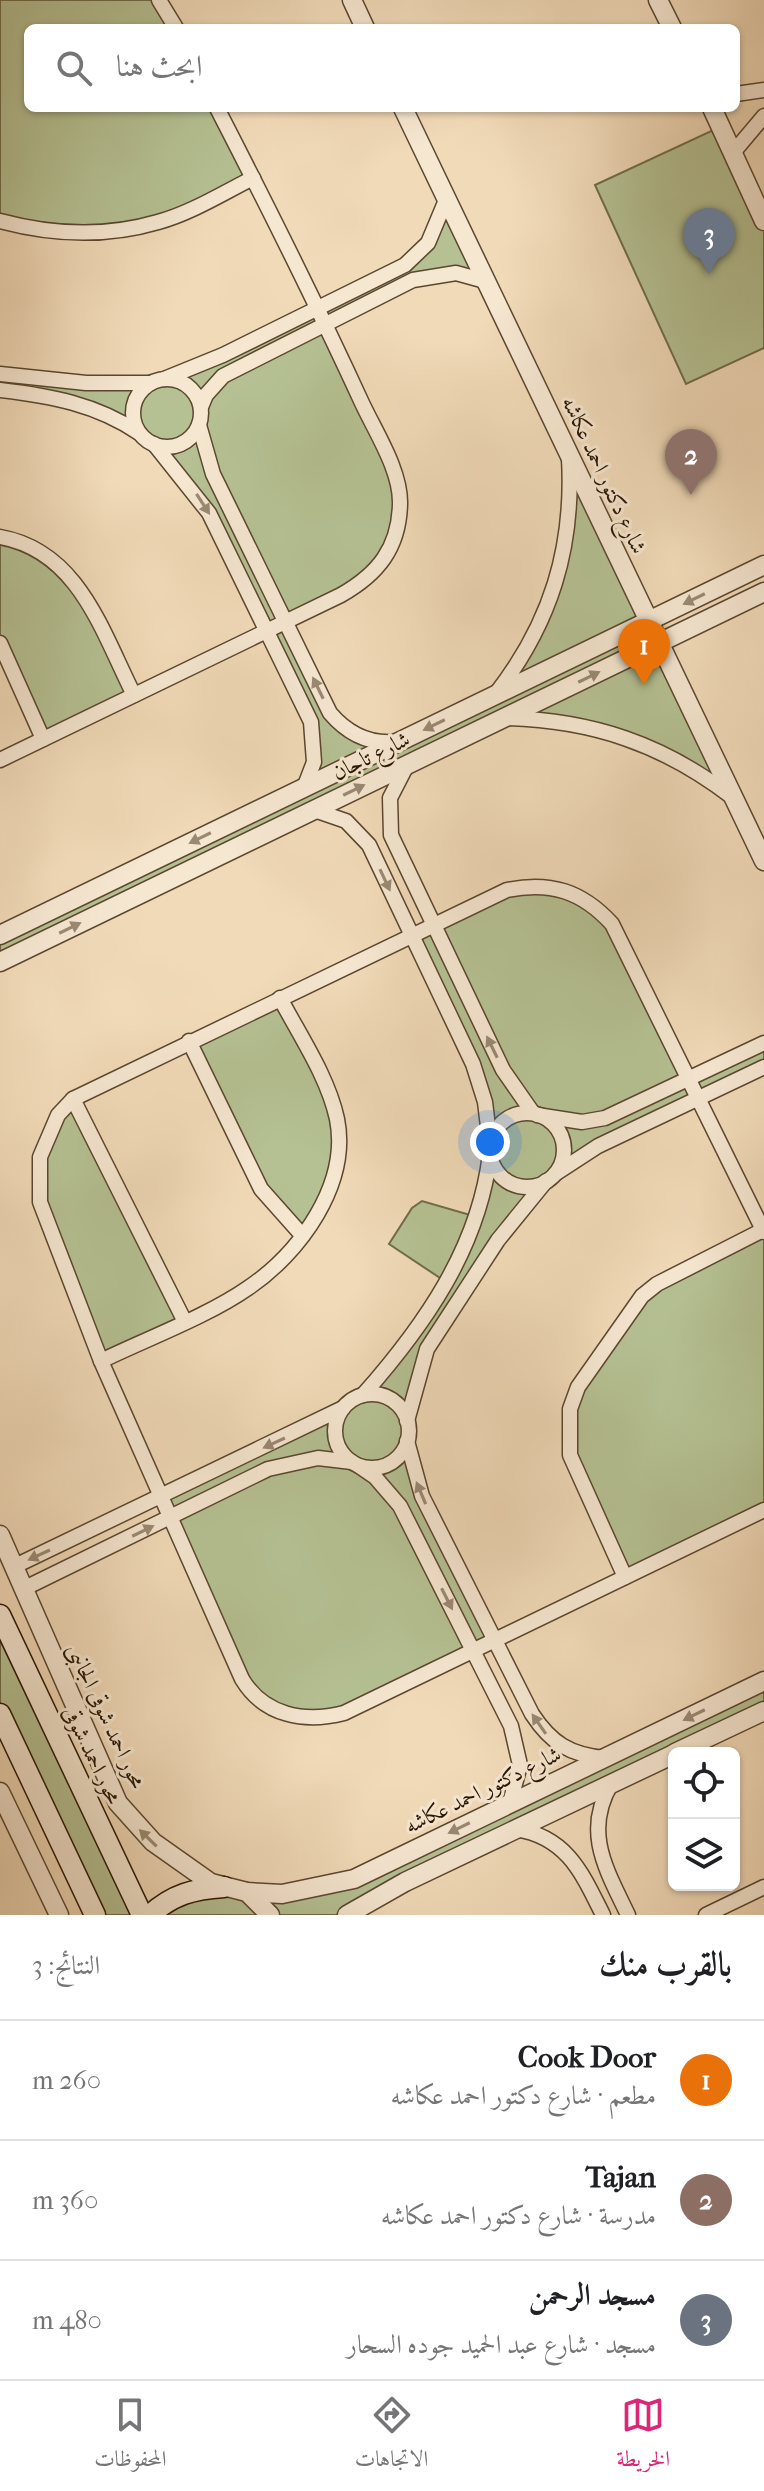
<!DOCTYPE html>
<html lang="ar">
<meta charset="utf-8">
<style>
body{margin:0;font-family:"IM FELL French Canon",Amiri,serif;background:#f2f2f2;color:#202124;direction:rtl}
.controls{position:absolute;right:24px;bottom:24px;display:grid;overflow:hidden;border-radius:12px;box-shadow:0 2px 6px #0004}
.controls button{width:72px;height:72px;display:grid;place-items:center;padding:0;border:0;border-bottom:2px solid #e0e0e0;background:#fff;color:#202124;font:40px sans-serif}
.you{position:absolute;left:490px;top:1142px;width:28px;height:28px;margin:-20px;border:6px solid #fff;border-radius:50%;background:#1a73e8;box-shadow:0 0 0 12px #1a73e833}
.badge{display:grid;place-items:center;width:52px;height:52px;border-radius:50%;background:#db2777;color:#fff;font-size:26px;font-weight:700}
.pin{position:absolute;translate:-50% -66px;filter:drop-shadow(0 2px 4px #0008)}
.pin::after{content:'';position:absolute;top:42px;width:28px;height:24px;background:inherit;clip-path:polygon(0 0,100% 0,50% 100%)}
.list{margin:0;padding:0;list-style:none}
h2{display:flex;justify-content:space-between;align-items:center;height:104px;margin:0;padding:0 32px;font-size:34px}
h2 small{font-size:26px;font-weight:400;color:#757577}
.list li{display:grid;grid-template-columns:52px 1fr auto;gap:24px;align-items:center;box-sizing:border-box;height:120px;padding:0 32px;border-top:2px solid #e0e0e0}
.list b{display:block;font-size:30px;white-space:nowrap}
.list p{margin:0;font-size:26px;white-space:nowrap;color:#757577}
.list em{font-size:26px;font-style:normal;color:#757577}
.icon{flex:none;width:44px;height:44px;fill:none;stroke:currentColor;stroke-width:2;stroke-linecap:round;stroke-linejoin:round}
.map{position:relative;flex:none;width:764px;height:1915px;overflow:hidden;direction:ltr}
.search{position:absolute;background:#fff;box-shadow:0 2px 6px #0004;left:24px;right:24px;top:24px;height:88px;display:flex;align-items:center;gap:20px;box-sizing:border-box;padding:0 28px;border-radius:12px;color:#757577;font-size:30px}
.sheet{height:464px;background:#fff}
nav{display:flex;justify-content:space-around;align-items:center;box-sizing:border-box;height:112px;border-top:2px solid #e0e0e0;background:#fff;font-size:22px;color:#757577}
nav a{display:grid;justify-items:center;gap:4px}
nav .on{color:#db2777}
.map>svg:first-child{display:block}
</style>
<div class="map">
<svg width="764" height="1915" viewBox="0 0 764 1915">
<rect width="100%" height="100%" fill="#f1dab8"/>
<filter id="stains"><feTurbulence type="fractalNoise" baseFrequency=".0025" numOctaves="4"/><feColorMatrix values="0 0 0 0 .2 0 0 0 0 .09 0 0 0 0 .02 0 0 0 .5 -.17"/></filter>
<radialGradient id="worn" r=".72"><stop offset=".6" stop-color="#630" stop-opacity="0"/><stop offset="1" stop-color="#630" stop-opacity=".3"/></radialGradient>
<g fill="#b5c193" stroke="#6f6c4a" stroke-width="2">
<path d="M0,0H159L176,28H28V108H217L253,178L130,229L0,221Z"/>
<path d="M722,126L764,219V348L686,384L595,185Z"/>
<path d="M446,200L485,281L442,273L326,324L393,471L399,530L367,580L287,622L330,713L383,743L495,696L550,605L569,457L732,797L626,736L504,718L0,962V935L304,788L314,735L209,513L154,444L122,422L0,390V374L151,383L418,255Z"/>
<path d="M0,537L59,563L134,695L43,739L0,643Z"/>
<path d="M530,886L596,906L691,1078L764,1043V1067L555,1174L427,1349L407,1421L410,1460L495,1640L344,1713L309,1718L253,1698L163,1496L363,1395L446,1282L389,1244L412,1208L422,1201L477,1217L487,1174L485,1102L412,936Z"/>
<path d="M280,998L330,1095L339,1164L301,1234L273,1205L189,1041Z"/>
<path d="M73,1099L184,1320L101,1361L47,1223L40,1157Z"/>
<path d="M764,1232V1510L625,1577L568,1432L570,1409L642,1296Z"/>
<path d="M0,1614L142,1915H94L0,1714Z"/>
<path d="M764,1682V1711L347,1915H150L167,1900L317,1890Z"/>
</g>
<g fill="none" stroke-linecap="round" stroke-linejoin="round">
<g stroke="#5b472f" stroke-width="17">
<g id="minor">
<path d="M159,0L176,28"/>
<path d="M736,94L764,90"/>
<path d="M732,154L764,116"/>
<path d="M0,221C52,235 107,237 158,222C191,213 223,193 253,178"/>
<path d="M0,374L86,383H151"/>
<path d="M164,379L223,355L405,265L428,243L446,200"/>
<circle cx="167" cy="413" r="34"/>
<path d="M0,390C51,396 96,404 139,433"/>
<path d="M201,407L206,395L223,376L413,280L456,273L485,281"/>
<path d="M199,425L213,474L330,713C347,733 367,744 394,742"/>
<path d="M154,444L209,513L311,722L314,762L304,788"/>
<path d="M0,537C79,551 102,632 134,695"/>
<path d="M0,643L43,739"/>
<path d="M495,695C551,623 574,548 569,458"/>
<path d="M505,718C592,720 663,744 732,797"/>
<path d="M0,760L341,595C378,574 399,548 400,504C401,471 376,433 362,403C316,303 267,205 217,108"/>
<path d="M407,765L390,798L391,835L503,1070L533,1113"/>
<path d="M314,810L346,821L369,845L473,1064L485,1102L490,1143"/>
<path d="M189,1041L261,1189L301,1234"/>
<path d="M73,1099L184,1320"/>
<circle cx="527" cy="1150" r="37"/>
<path d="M537,1115L582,1122L605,1118L764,1043"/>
<path d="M555,1174L598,1146L764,1067"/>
<path d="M764,1232L612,924C582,891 550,881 507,890L73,1099L58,1115L40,1157V1202L101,1361L242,1679C264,1716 305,1723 344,1713L764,1510"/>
<path d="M101,1361C146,1339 208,1316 248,1288C300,1253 350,1184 337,1119C328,1077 300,1036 280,998"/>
<circle cx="372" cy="1431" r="37"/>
<path d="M363,1395C424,1326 479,1248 490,1154"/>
<path d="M407,1421L427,1349L498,1240L546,1181"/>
<path d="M407,1441L422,1496L532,1714C551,1743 570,1755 605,1758"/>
<path d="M359,1466L375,1477L400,1506L511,1726L520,1765L510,1803"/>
<path d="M13,1567L343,1408"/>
<path d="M625,1577L570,1455V1409L578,1387L642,1296L657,1284L763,1230"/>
<path d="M23,1589L268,1469L318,1458L352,1462"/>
<path d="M611,1784C583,1832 606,1869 628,1915"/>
<path d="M516,1829C567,1837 582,1873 603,1915"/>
<path d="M706,1915L764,1887"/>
</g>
</g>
<g stroke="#5b472f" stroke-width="21">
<g id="tertiary">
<path d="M352,0L365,28"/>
<path d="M658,0L672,28"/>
<path d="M403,108L764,861"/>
<path d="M712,108L764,221"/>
<path d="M0,935L764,565"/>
<path d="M0,962L764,592"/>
<path d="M0,1535L118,1803L153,1842L211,1883L247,1892L282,1894L354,1879L764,1681"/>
<path d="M675,1753L764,1711"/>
<path d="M0,1792L59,1915"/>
<path d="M247,1892L270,1915"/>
<path d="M347,1915L405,1882L674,1754"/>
</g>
</g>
<g stroke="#291601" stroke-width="23">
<g id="secondary">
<path d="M0,1615L142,1915"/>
<path d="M0,1714L95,1915"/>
<path d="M150,1915C173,1894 194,1889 224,1887"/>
</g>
</g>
<use href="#minor" stroke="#f6e7d1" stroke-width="14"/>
<use href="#tertiary" stroke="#f6e7d1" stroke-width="18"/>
<use href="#secondary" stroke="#f6e7d1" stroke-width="20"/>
</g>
<defs><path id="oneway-solid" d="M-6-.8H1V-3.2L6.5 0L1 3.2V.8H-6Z" transform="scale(2)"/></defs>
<g fill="#9a8973">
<use href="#oneway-solid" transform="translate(203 504) rotate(57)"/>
<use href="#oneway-solid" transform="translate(694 599) rotate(154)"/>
<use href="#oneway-solid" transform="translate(589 677) rotate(-26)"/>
<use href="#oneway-solid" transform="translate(318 688) rotate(-116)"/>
<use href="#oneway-solid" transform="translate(434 725) rotate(154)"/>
<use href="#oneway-solid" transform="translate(354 790) rotate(-26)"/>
<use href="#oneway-solid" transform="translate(200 838) rotate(154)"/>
<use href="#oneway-solid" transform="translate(385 880) rotate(65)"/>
<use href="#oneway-solid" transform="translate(70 928) rotate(-26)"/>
<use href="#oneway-solid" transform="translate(492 1047) rotate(-116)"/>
<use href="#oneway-solid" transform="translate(274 1443) rotate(155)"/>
<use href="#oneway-solid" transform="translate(421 1493) rotate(-113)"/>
<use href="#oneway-solid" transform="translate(143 1531) rotate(-26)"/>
<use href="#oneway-solid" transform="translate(39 1555) rotate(155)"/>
<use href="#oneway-solid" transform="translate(447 1599) rotate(63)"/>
<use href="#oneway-solid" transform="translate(694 1715) rotate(154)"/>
<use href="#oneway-solid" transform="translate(539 1724) rotate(-125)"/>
<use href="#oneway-solid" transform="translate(459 1828) rotate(154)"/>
<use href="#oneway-solid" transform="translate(148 1838) rotate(-136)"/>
</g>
<g text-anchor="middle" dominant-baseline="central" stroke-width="6" stroke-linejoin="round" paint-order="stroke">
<g font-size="22" fill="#291601" stroke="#f6e7d1">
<text transform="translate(604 475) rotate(65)">شارع دكتور احمد عكاشه</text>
<text transform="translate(371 756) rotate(-26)">شارع تاجان</text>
<text transform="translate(106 1716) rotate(65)">محور احمد شوقى الجانبى</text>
<text transform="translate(92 1755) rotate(64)">محور احمد شوقى</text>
<text transform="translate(483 1790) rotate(-26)">شارع دكتور احمد عكاشه</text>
</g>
</g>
<rect width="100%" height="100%" filter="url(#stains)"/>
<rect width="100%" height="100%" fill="url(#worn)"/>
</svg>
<div class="controls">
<button><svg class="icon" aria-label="locate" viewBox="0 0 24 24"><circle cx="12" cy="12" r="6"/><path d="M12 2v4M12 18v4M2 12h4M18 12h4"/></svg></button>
<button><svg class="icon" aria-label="layers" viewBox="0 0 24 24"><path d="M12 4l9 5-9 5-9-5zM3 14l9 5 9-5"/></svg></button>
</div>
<div class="you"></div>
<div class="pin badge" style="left:644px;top:685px;background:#e8710a">1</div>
<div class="pin badge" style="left:691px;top:495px;background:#8d6e63">2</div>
<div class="pin badge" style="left:709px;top:274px;background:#6b7280">3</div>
<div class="search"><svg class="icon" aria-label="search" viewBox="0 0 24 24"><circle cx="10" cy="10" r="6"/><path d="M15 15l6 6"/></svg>ابحث هنا</div>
</div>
<section class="sheet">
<h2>بالقرب منك<small>النتائج: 3</small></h2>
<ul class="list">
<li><span class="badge" style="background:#e8710a">1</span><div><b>Cook Door</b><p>مطعم · شارع دكتور احمد عكاشه</p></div><em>260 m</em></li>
<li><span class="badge" style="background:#8d6e63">2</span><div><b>Tajan</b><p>مدرسة · شارع دكتور احمد عكاشه</p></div><em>360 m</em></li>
<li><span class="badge" style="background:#6b7280">3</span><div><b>مسجد الرحمن</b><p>مسجد · شارع عبد الحميد جوده السحار</p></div><em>480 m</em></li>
</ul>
</section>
<nav>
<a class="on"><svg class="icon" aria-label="map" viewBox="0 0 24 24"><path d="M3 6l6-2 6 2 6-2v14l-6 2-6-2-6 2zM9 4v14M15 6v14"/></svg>الخريطة</a>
<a><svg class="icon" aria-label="directions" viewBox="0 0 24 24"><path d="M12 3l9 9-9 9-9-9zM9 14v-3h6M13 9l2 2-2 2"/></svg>الاتجاهات</a>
<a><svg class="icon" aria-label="saved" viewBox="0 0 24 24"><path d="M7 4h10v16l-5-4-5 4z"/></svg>المحفوظات</a>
</nav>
